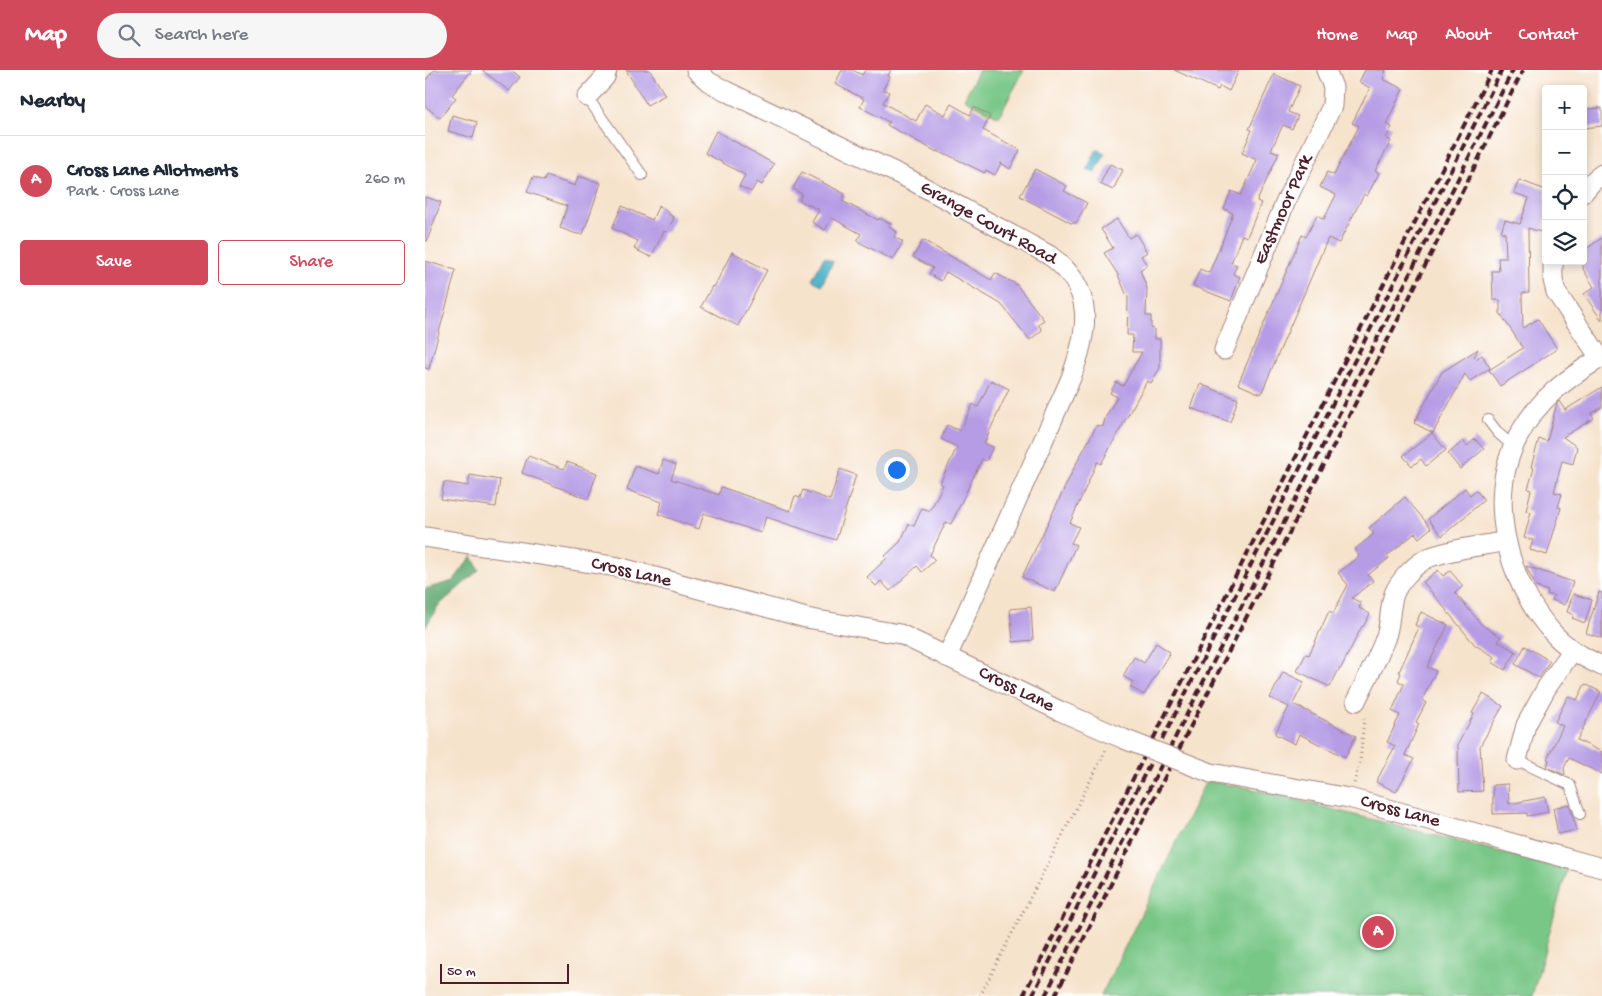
<!DOCTYPE html>
<meta charset="utf-8">
<style>
body{margin:0;font-family:"Gochi Hand",sans-serif;background:#f6f6f7;color:#1f2937}
.controls{position:absolute;right:15px;top:15px;display:grid;overflow:hidden;border-radius:5px;box-shadow:0 2px 8px #0003}
.controls button{width:45px;height:45px;display:grid;place-items:center;padding:0;border:0;border-bottom:1px solid #e0e1e3;background:#fff;color:#1f2937;font:25px sans-serif}
.scale{position:absolute;left:15px;bottom:12px;width:129px;box-sizing:border-box;padding-left:5px;border:2px solid #4a1f2b;border-top:0;font-size:14px;line-height:18px;white-space:nowrap;color:#4a1f2b;-webkit-text-stroke:4px #fff;paint-order:stroke}
.you{position:absolute;left:471px;top:399px;width:18px;height:18px;margin:-12px;border:4px solid #fff;border-radius:50%;background:#1a73e8;box-shadow:0 0 0 8px #1a73e833}
.badge{display:grid;place-items:center;width:32px;height:32px;border-radius:50%;background:#d1495b;color:#fff;font-size:16px;font-weight:700}
.pin{position:absolute;translate:-50% -50%;border:2px solid #fff;box-shadow:0 1px 5px #0006}
.list{margin:0;padding:0;list-style:none}
h2{display:flex;justify-content:space-between;align-items:center;height:65px;margin:0;padding:0 20px;font-size:21px}
h2 small{font-size:16px;font-weight:400;color:#747a83}
.list li{display:grid;grid-template-columns:32px 1fr auto;gap:15px;align-items:center;box-sizing:border-box;height:90px;padding:0 20px;border-top:1px solid #e0e1e3}
.list b{display:block;font-size:19px;white-space:nowrap}
.list p{margin:0;font-size:16px;white-space:nowrap;color:#747a83}
.list em{font-size:16px;font-style:normal;color:#747a83}
.actions{display:flex;gap:10px;padding:15px 20px}
.actions a{flex:1;padding:11px 0;border:1px solid #d1495b;border-radius:5px;text-align:center;font-size:18px;color:#d1495b}
.actions .main{background:#d1495b;color:#fff}
.icon{flex:none;width:28px;height:28px;fill:none;stroke:currentColor;stroke-width:2;stroke-linecap:round;stroke-linejoin:round}
.map{position:relative;flex:none;width:1177px;height:926px;overflow:hidden}
header{display:flex;align-items:center;gap:30px;box-sizing:border-box;height:70px;padding:0 25px;background:#d1495b;color:#fff}
header strong{font-size:24px}
nav{display:flex;gap:28px;margin-inline-start:auto;font-size:18px}
.search{width:350px;height:45px;background:#f6f6f7;display:flex;align-items:center;gap:12px;box-sizing:border-box;padding:0 18px;border-radius:28px;color:#747a83;font-size:19px}
main{display:flex}
aside{flex:1;background:#fff}
.map>svg:first-child{display:block}
</style>
<header>
<strong>Map</strong>
<div class="search"><svg class="icon" aria-label="search" viewBox="0 0 24 24"><circle cx="10" cy="10" r="6"/><path d="M15 15l6 6"/></svg>Search here</div>
<nav><a>Home</a><a>Map</a><a>About</a><a>Contact</a></nav>
</header>
<main>
<aside>
<h2>Nearby<small></small></h2>
<ul class="list">
<li><span class="badge">A</span><div><b>Cross Lane Allotments</b><p>Park · Cross Lane</p></div><em>260 m</em></li>
</ul>
<div class="actions"><a class="main">Save</a><a>Share</a></div>
</aside>
<div class="map">
<svg width="1177" height="926" viewBox="0 0 1177 926">
<rect width="100%" height="100%" fill="#fff"/>
<filter id="ink" filterUnits="userSpaceOnUse"><feTurbulence type="fractalNoise" baseFrequency=".02" numOctaves="2"/><feDisplacementMap in="SourceGraphic" scale="10" xChannelSelector="R" yChannelSelector="G"/><feConvolveMatrix kernelMatrix="1 2 1 2 8 2 1 2 1" color-interpolation-filters="sRGB"/></filter>
<filter id="wash" filterUnits="userSpaceOnUse"><feTurbulence type="fractalNoise" baseFrequency=".0096" numOctaves="4" result="noise"/><feDisplacementMap in="SourceGraphic" scale="20" xChannelSelector="R" yChannelSelector="G"/><feGaussianBlur stdDeviation="1.12" result="paint"/><feColorMatrix in="noise" values="0 0 0 0 0 0 0 0 0 0 0 0 0 0 0 0 0 1.4 0 .05"/><feComposite in="paint" operator="in"/></filter>
<g filter="url(#wash)">
<rect width="100%" height="100%" fill="#f6e3cc"/>
<g fill="#79c787" stroke="#627359">
<path d="M554,0H599L574,47L539,29Z"/>
<path d="M781,711L824,718L1142,799L1107,926H676Z"/>
</g>
<path fill="#62ac74" stroke="#566650" d="M47,486L54,500L13,536L0,558V519L28,511Z"/>
<g fill="#44afc3" stroke="#476777">
<path d="M672,79L680,84L670,103L662,99Z"/>
<path d="M399,187L408,191L397,215L387,210Z"/>
</g>
<g id="blocks">
<g fill="#b69ce5">
<path d="M9,0H47L27,25L31,28L15,48L0,36V11Z"/>
<path d="M57,0H86L95,7L84,21Z"/>
<path d="M201,0H225L240,25L222,35Z"/>
<path d="M417,0H428L437,5L440,0H466L463,6L465,7L458,19L464,22L458,33L491,51L500,34L520,45L526,34L545,45L549,37L565,46L558,60L595,80L585,99L576,93L570,105L561,100L560,103L521,84L520,85L512,81V82L462,55L464,52L435,37L439,29L410,14Z"/>
<path d="M749,0H814L804,21L795,16L793,20Z"/>
<path d="M940,0H961L958,9L978,19L961,54L967,57L961,68L966,71L950,101L954,103L942,126L939,124L914,173L903,168L836,324L813,314L877,165L881,167L892,145L899,149L911,125L895,117L902,102L909,105L934,56L927,53L945,18L934,12Z"/>
<path d="M849,4L875,16L863,42L873,46L867,59L858,55L846,80L854,83L832,131L836,133L822,167L817,165L806,193L812,195L808,204L815,207L806,231L768,216L775,199L784,203L797,172L808,143L799,139L806,121L816,125L832,90L817,83L827,60L824,59Z"/>
<path d="M1177,38V56L1158,58V44H1160V39Z"/>
<path d="M27,45L52,52L48,68L23,61Z"/>
<path d="M291,61L349,94L337,115L332,112L326,122L314,116L320,105L280,83Z"/>
<path d="M685,94L698,100L688,120L675,114Z"/>
<path d="M610,99L642,116L639,121L662,133L651,153H646L595,126Z"/>
<path d="M377,102L420,124L417,131L453,150L454,148L466,154L464,157L472,162L469,167L478,172L468,190L432,171L436,164L407,148L400,160L387,152L394,140L374,130L377,124L368,119Z"/>
<path d="M121,106L150,116L153,106L176,113L158,164H152L135,158L142,136L102,122L108,107L119,111Z"/>
<path d="M1094,110L1121,120V147L1116,162L1103,158L1104,222L1097,223L1098,258L1113,249L1132,279L1075,316L1064,300L1098,278L1075,243V230H1068L1067,201H1074L1073,188H1081L1080,163L1076,162L1080,150L1095,154L1104,128L1089,123Z"/>
<path d="M0,127L16,132L2,171H0Z"/>
<path d="M234,135L249,148L242,162L239,161L226,187L209,179L213,171L187,158L197,136L227,150Z"/>
<path d="M692,149L704,168L711,164L722,182L716,186L722,195L715,200L722,218L721,246H726V258L729,259V269H735V298L726,313L722,311L676,394L672,392L645,453L654,457L646,473L651,475L630,522L597,507L651,394L672,355L678,357L680,348L692,327L685,323L691,312L698,316L717,282H707L708,265H702L703,228L693,205L679,183L688,178L676,159Z"/>
<path d="M1177,168V251L1159,224L1169,217L1158,199V181Z"/>
<path d="M498,170L566,210L570,203L591,214L619,250L613,254L617,260L605,270L576,234L521,202L516,211L504,204L508,198L488,187Z"/>
<path d="M307,182L342,200L313,256L276,237L287,216L289,217Z"/>
<path d="M0,191L31,200L4,299L0,298Z"/>
<path d="M1053,279L1049,287L1051,289L1057,285L1065,298L1045,311L1040,304L1008,363L989,353L1017,302Z"/>
<path d="M566,310L584,319L559,373L568,377L561,391L557,389L526,454L521,452L505,485L510,490L497,502L492,496L465,521L456,511L451,516L442,507L462,488L460,486L475,472L484,454L489,456L497,438L505,441L518,415L515,413L532,377L516,369L522,355L535,361L548,334L553,337Z"/>
<path d="M775,314L813,329L805,352L766,338Z"/>
<path d="M1177,317V337L1166,344L1169,348L1138,367L1152,377L1148,394L1137,391L1129,422L1137,424L1133,437L1136,438L1122,485L1105,480L1108,470L1099,468L1106,442L1101,441L1106,420L1103,419L1109,398L1106,397L1114,369L1122,371L1132,333L1134,331L1140,340Z"/>
<path d="M1007,363L1021,380L1001,396L996,389L987,396L978,386Z"/>
<path d="M1050,369L1059,379L1035,399L1023,384L1038,371L1042,376Z"/>
<path d="M103,386L139,399L142,392L172,403L163,429L97,403Z"/>
<path d="M238,390L251,395L246,409L294,425L296,417L365,441L370,426L375,428L378,420L405,430L415,399L431,405L411,470L341,447L336,463L279,443L274,459L233,444L237,432L202,420L210,396L234,404Z"/>
<path d="M45,405L75,410L71,437L16,429L19,412L43,416Z"/>
<path d="M1040,418L1045,425L1051,420L1059,430L1017,466L1003,449Z"/>
<path d="M980,427L1006,458L994,468L990,463L962,486L964,488L943,505L948,511L927,528L936,533L934,538L945,544L938,557L937,556L916,598L915,597L905,617L872,601L881,584L884,585L904,541L908,543L923,515L913,503L934,486L929,480L949,464L944,458Z"/>
<path d="M1101,496L1148,512L1140,535L1127,530L1129,526L1122,524L1123,521L1111,517Z"/>
<path d="M1013,500L1018,506L1025,501L1038,516L1030,523L1058,556L1076,567L1073,571L1091,582L1080,600L1067,592L1070,587L1050,575L998,512Z"/>
<path d="M1174,522L1177,523V568L1161,563Z"/>
<path d="M1148,524L1167,530L1160,553L1147,548L1149,545L1142,542Z"/>
<path d="M606,537L608,570L588,572L585,539Z"/>
<path d="M996,542L1023,555L1002,597L1011,601L997,630L1001,633L991,652L994,654L980,685L989,689L971,722L951,712L970,676L962,672L975,645L967,641L979,614L973,611L976,603L974,602L994,557L990,555Z"/>
<path d="M731,573L745,582L719,625L705,617L708,612L698,606L709,587L719,593Z"/>
<path d="M1100,576L1125,591L1114,608L1090,594Z"/>
<path d="M858,602L879,612L868,634L931,666L920,687L874,664L870,674L850,664L864,637L845,628Z"/>
<path d="M1160,614L1176,622L1152,670L1177,682V704L1144,688L1139,698L1140,705L1122,697L1124,690L1122,689L1138,656L1130,652L1143,626L1152,630Z"/>
<path d="M1058,624L1078,636L1055,676L1058,721L1034,722L1033,674L1049,644L1047,643Z"/>
<path d="M1083,714L1084,734L1120,727L1123,742L1102,746V743L1068,744V715Z"/>
<path d="M1144,734L1152,760L1133,764L1128,738Z"/>
</g>
</g>
</g>
<g filter="url(#ink)">
<use href="#blocks" fill-opacity="0" stroke="#a0817c" stroke-width="1"/>
<g fill="none" stroke-linecap="round" stroke-linejoin="round">
<g stroke="#a0817c" stroke-width="12">
<g id="lane">
<path d="M162,27L217,105"/>
<path d="M1063,350L1073,363L1089,377"/>
<path d="M1092,690L1145,715L1155,744"/>
</g>
</g>
<g stroke="#a0817c" stroke-width="21">
<g id="street">
<path d="M271,0L284,12L301,21L482,108L624,185C672,219 663,260 646,308L522,587"/>
<path d="M162,27L180,7L182,0"/>
<path d="M1158,123L1167,112L1177,104"/>
<path d="M1128,191V210L1131,222L1175,288"/>
<path d="M799,280L861,131L907,36L908,17L901,0"/>
<path d="M1177,287C1141,309 1113,329 1093,367C1060,429 1083,513 1127,562C1140,577 1159,588 1177,596"/>
<path d="M0,467L193,497L381,548L475,564L635,641L699,669"/>
<path d="M931,631C941,610 952,590 960,569C966,554 964,538 969,524C974,511 988,497 999,490C1017,480 1059,476 1081,471"/>
<path d="M1092,690L1101,655L1122,617L1147,581"/>
<path d="M786,703L924,728L1177,798"/>
</g>
</g>
<g stroke="#a0817c" stroke-width="3" stroke-dasharray="1 4" stroke-linecap="butt">
<path d="M929,713L935,692L939,649L937,645"/>
<path d="M555,926L681,680"/>
</g>
<use href="#lane" stroke="#fff" stroke-width="10"/>
<use href="#street" stroke="#fff" stroke-width="19"/>
<g stroke="#4a1f2b" stroke-width="4" stroke-dasharray="8 4" stroke-linecap="butt">
<path d="M598,926L1067,0"/>
<path d="M607,926L1077,0"/>
<path d="M620,926C775,617 932,309 1088,0"/>
<path d="M630,926L720,746L985,226L1098,0"/>
</g>
<g stroke="#a0817c" stroke-width="21" stroke-linecap="butt">
<path id="street-bridge" d="M699,669L786,703"/>
</g>
<use href="#street-bridge" stroke="#fff" stroke-width="19"/>
</g>
</g>
<g text-anchor="middle" dominant-baseline="central" stroke-width="4" stroke-linejoin="round" paint-order="stroke">
<g font-size="19" fill="#4a1f2b" stroke="#fff">
<text transform="translate(859 140) rotate(-66)">Eastmoor Park</text>
<text transform="translate(563 154) rotate(29)">Grange Court Road</text>
<text transform="translate(206 503) rotate(13)">Cross Lane</text>
<text transform="translate(591 620) rotate(26)">Cross Lane</text>
<text transform="translate(975 742) rotate(15)">Cross Lane</text>
</g>
</g>
</svg>
<div class="controls">
<button>+</button>
<button>−</button>
<button><svg class="icon" aria-label="locate" viewBox="0 0 24 24"><circle cx="12" cy="12" r="6"/><path d="M12 2v4M12 18v4M2 12h4M18 12h4"/></svg></button>
<button><svg class="icon" aria-label="layers" viewBox="0 0 24 24"><path d="M12 4l9 5-9 5-9-5zM3 14l9 5 9-5"/></svg></button>
</div>
<div class="scale">50 m</div>
<div class="you"></div>
<div class="pin badge" style="left:953px;top:862px">A</div>
</div>
</main>
